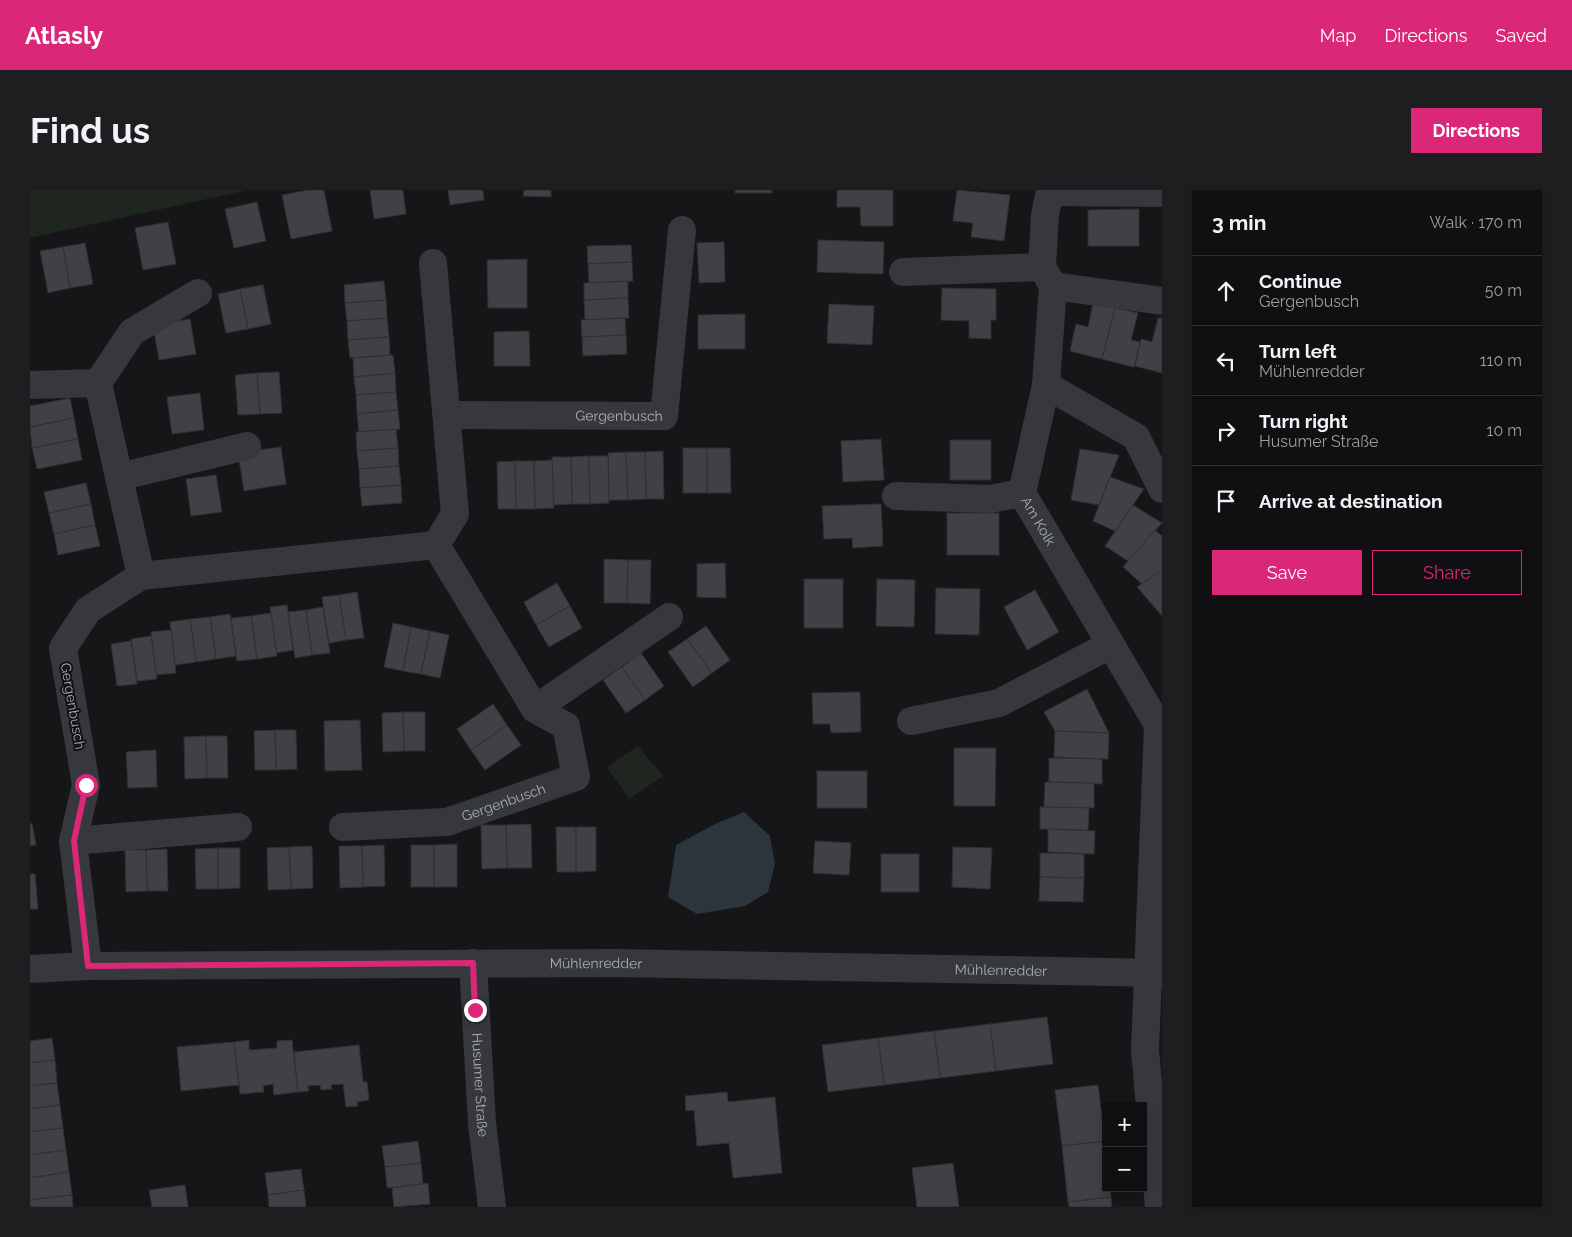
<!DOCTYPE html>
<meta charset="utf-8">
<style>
body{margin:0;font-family:Raleway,sans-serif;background:#1e1e20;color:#f1f3f6}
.controls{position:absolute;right:15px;bottom:15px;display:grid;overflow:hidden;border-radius:0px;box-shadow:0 2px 8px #0003}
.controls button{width:45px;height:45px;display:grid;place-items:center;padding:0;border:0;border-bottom:1px solid #303032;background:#101012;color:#f1f3f6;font:25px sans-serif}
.stop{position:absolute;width:15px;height:15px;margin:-11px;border:4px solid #db2777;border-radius:50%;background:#fff}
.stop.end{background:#db2777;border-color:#fff;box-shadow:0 1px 5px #0008}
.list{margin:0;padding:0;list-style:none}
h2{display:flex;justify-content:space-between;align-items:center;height:65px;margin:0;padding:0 20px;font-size:21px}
h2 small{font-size:16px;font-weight:400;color:#9c9d9f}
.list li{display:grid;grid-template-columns:32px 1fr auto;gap:15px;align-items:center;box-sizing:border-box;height:70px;padding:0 20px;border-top:1px solid #303032}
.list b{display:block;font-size:19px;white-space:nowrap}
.list p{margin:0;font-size:16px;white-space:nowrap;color:#9c9d9f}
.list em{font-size:16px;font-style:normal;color:#9c9d9f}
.actions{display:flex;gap:10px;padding:15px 20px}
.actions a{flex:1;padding:11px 0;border:1px solid #db2777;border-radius:0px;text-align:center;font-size:18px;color:#db2777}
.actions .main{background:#db2777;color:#fff}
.icon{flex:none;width:28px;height:28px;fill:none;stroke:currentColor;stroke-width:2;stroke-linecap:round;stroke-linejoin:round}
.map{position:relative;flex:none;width:1132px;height:1017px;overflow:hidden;border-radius:0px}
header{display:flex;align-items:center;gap:30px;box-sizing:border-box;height:70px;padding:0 25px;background:#db2777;color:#fff}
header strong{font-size:24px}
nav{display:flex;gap:28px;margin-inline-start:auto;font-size:18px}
.intro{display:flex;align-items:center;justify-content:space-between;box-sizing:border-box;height:120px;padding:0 30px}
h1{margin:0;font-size:35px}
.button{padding:12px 22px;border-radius:0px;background:#db2777;color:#fff;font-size:18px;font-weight:700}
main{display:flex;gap:30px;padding:0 30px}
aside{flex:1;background:#101012;border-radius:0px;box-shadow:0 2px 8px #0003}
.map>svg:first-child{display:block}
</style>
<header>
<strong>Atlasly</strong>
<nav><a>Map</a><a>Directions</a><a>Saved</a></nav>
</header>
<div class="intro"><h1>Find us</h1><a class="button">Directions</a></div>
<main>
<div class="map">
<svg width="1132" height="1017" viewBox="0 0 1132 1017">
<rect width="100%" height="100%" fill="#161618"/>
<g fill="#1e261f">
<path d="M0,0H218L0,48Z"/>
<path d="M608,556L633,586L599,609L577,577Z"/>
</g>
<path fill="#2c353c" d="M714,622L740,646L745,674L738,702L715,716L667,724L638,707L646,655L685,634Z"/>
<g fill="#404145" stroke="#303034">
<path d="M278,0H294L302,41L261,49L252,5Z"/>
<path d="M340,0H373L376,24L344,29Z"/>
<path d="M418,0H453L454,10L420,15Z"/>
<path d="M494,0H521V7L493,6Z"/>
<rect x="705" y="0" width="37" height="3"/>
<path d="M807,0H863V36H831L830,17H807Z"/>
<path d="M927,0L980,5L974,51L941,47L943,33L923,31Z"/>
<path d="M227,12L236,51L204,58L195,19Z"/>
<path d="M1109,19V56H1058V20Z"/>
<path d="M138,32L146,74L113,80L105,38Z"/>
<path d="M788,50L854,52L853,84L787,82Z"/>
<path d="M694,52L695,92L669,93L667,53Z"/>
<path d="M55,53L63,94L40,98L33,57Z"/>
<path d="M601,55L602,72L558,74L557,56Z"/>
<path d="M33,57L40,98L18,103L10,61Z"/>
<path d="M497,69V118H458L457,70Z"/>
<path d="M602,72L603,91L559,93L558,74Z"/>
<path d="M354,91L356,110L315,113L314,95Z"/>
<path d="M598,91V108L554,110V93Z"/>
<path d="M233,95L241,134L218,139L210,99Z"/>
<path d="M912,98L966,99V130H961V149L939,148V131L911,130Z"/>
<path d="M210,99L218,139L196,143L188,104Z"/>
<path d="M598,108L599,128L555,130L554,110Z"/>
<path d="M356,110L357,128L317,131L315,113Z"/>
<path d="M1063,113L1085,118L1072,169L1040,161L1046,134L1058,137Z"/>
<path d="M799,114L844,116L842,155L797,153Z"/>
<path d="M1085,118L1108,123L1101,150L1110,152L1104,177L1072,169Z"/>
<path d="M715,124V159H668V125Z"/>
<path d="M357,128L359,147L318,150L317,131Z"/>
<path d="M595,128L596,145L552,147L551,130Z"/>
<path d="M1128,128H1132V183L1105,176L1111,149L1122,152Z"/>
<path d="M160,129L166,164L129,170L123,135Z"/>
<path d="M499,141L500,176H464V142Z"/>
<path d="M596,145L597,164L553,166L552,147Z"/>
<path d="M359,147L360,165L320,168L318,150Z"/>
<path d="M363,165L365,183L324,187L323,168Z"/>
<path d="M249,182L252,223L230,224L227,183Z"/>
<path d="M227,183L230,224L208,225L205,185Z"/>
<path d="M365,183L366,202L326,205L324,187Z"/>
<path d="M366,202L368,220L327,224L326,205Z"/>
<path d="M170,203L174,240L142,244L137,207Z"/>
<path d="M40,208L44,228L0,237V216Z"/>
<path d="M368,220L370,239L329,242L327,224Z"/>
<path d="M44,228L48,249L2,258L0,237Z"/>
<path d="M366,239L368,258L327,261L326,242Z"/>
<path d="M48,249L52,270L7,279L2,258Z"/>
<path d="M851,249L854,290L813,292L811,251Z"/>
<rect x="920" y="250" width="41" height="40"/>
<path d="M251,257L256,294L214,301L208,263Z"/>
<path d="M368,258L369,276L329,279L327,261Z"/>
<rect x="653" y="258" width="24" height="45"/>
<path d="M677,258H700L701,303H677Z"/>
<path d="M1050,259L1089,265L1069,315L1041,310Z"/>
<path d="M633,261L634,309H616L615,262Z"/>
<path d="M596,262L598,310H579L578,263Z"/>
<path d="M596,262H615L616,309L598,310Z"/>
<path d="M559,266L560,314H542L541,267Z"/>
<path d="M559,266H578L579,313L560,314Z"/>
<path d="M522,267H541L542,314L523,315Z"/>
<path d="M522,270L524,318L505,319L504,271Z"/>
<path d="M485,271L486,319H468L467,272Z"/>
<path d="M485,271H504L505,319H486Z"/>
<path d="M369,276L371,295L330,298L329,279Z"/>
<path d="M186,285L192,322L161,326L156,289Z"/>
<path d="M1080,287L1114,299L1085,341L1063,331Z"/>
<path d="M56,293L61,314L19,323L14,302Z"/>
<path d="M371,295L372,313L332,316L330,298Z"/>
<path d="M61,314L65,335L24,344L19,323Z"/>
<path d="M851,314L853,356L823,358L822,348L794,349L792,316Z"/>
<path d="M1103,315L1132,333L1098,371L1075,356Z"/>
<rect x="917" y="323" width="52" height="42"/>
<path d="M65,335L70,356L28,365L24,344Z"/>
<path d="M1125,340L1132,346V380L1112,394L1093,377Z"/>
<path d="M574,369L598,370L597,413H574Z"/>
<path d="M598,370H621L620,414L597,413Z"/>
<path d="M695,373L696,408L667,407V374Z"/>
<path d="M1132,380V426L1107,397Z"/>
<rect x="774" y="389" width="39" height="49"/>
<path d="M847,389L885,390L884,437L846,436Z"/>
<path d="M527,393L540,416L506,435L494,412Z"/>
<path d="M906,398L950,399L949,445L905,444Z"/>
<path d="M1005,400L1029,442L997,460L974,417Z"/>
<path d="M327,402L334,448L316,450L309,405Z"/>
<path d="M309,405L316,450L299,453L292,407Z"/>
<path d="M257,415L263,460L246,463L240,417Z"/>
<path d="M540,416L552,438L519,457L506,435Z"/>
<path d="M293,417L300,463L282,465L276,420Z"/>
<path d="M276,420L282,465L265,468L258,422Z"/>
<path d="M241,423L247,466L227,469L221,426Z"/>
<path d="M200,424L206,466L186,469L180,427Z"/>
<path d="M221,426L227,469L207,471L201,428Z"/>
<path d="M180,427L186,469L166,472L160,429Z"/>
<path d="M160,429L166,472L145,475L140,432Z"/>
<path d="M363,433L381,437L373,481L354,477Z"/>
<path d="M676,436L700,470L682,483L657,449Z"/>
<path d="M381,437L400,441L391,484L373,481Z"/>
<path d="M141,440L146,483L126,485L121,442Z"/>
<path d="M400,441L419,445L410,488L391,484Z"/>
<path d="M121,446L127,489L107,491L101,449Z"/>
<path d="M657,449L682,483L663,497L638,462Z"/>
<path d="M101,451L107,494L87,496L81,454Z"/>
<path d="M611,463L634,496L615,510L592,477Z"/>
<path d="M592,477L615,510L596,523L573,490Z"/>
<path d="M1057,499L1079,543L1025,541L1014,522Z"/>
<path d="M830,502L831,542L801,543L800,534H783L782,503Z"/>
<path d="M463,514L477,535L441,560L427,539Z"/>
<path d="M373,522H395V561H374Z"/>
<path d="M373,522L374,561L353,562L352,523Z"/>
<path d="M330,530L332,580L295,581L294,531Z"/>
<path d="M477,535L491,555L455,580L441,560Z"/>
<path d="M245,540H266L267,579L246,580Z"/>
<path d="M245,540L246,580H225L224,541Z"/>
<path d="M1025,541L1079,543L1078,569L1024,567Z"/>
<path d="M176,546L177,588L155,589L154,547Z"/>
<path d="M176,546H197L198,588H177Z"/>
<path d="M924,558H966L965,616H924Z"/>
<path d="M126,560L127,597L98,598L96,562Z"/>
<path d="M1019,568L1072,569V594L1019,592Z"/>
<rect x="787" y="581" width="50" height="37"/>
<path d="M1015,592L1064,593V618L1014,617Z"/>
<path d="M1010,617L1059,618L1058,640L1010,639Z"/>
<path d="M2,633L6,655L0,656V634Z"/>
<path d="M501,634L502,678H477L476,635Z"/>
<path d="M451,635H476L477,678L452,679Z"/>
<path d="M526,637H546V682H527Z"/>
<path d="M546,637H566V681L546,682Z"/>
<path d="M1018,639L1065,641L1064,664L1018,662Z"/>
<path d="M785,651L821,653L819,685L783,683Z"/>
<path d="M427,654V697H404V655Z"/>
<path d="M354,655L355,696L333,697L332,656Z"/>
<rect x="381" y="655" width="23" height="42"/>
<path d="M282,656L283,698L261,699L259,657Z"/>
<path d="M309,656H332L333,697L310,698Z"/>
<path d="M259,657L261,699L238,700L237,658Z"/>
<path d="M923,657L962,658L960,699L922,697Z"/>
<path d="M188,658V699H166L165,659Z"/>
<path d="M188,658H210V698L188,699Z"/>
<path d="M137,659L138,701H117L116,660Z"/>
<path d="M95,660H116L117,701L96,702Z"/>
<path d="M1010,663L1054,664V688L1010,687Z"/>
<rect x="851" y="664" width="38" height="38"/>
<path d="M0,684H5L8,719H0Z"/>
<path d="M1010,687L1054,688L1053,712L1009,711Z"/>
<path d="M1017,827L1023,874L966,881L960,834Z"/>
<path d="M960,834L966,881L910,888L904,841Z"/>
<path d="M904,841L910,888L854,895L848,848Z"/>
<path d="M22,848L25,870L0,873V851Z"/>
<path d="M848,848L854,895L798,902L792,855Z"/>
<path d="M219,850V860L247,858V851L262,850L268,902L244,905L243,894L233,896L234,902L210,904L204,852Z"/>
<path d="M204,852L209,895L151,901L147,857Z"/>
<path d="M329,855L333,892H337L339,910L327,912L328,916L316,917L313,894L301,895L302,899L291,900L290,895L278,896L279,901L268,902L264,862Z"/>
<path d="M25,870L27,893L0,896V873Z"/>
<path d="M27,893L30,915L0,919V896Z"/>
<path d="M1068,895L1075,951L1032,956L1025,900Z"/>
<path d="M697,902L698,912L745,907L752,983L703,988L699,953L667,956L664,920L656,921L655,906Z"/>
<path d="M30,915L33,938L0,942V919Z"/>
<path d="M33,938L36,960L0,965V942Z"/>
<path d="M388,951L391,973L355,977L352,956Z"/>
<path d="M1075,951L1076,998H1080L1081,1007L1038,1012L1032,956Z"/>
<path d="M36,960L39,982L0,988V965Z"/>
<path d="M391,973L393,994L357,998L355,977Z"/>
<path d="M923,973L929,1017H887L882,978Z"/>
<path d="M271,979L274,1000L238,1005L235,983Z"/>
<path d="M39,982L42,1005L0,1010V988Z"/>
<path d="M398,993L400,1014L364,1017L362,998Z"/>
<path d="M155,995L158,1017H122L119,1000Z"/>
<path d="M274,1000L276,1017H239L238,1005Z"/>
<path d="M42,1005L43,1017H0V1010Z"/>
<path d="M1081,1007L1082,1017H1039L1038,1012Z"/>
</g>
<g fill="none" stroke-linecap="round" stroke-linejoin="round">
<g stroke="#37383d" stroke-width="28">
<path id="s1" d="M1020,0L1015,25L1012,77L1023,96L1016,195L992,303L1128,535L1115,860L1129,1017"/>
<path d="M1021,2L1132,3"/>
<path d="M873,82L1012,77"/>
<path d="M1023,96L1132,111"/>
<path d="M68,193L102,142L168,103"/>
<path d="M0,195L68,193L111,386"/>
<path d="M1016,195L1106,247L1132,299"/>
<path id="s2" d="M418,225L634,226L652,40"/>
<path d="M89,287L217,256"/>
<path d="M866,306L960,309L992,303"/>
<path d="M505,519L639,427"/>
<path d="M881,531L969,513L1080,455"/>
<path id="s3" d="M313,637L417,632L546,587L536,536L505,519L406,355"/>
<path d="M43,651L208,637"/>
<path id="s4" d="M443,773L452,933L462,1017"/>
<path d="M58,776L43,651L56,595L33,458L58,420L111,386L406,355L425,324L403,73"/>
<path id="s5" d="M0,779L58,776L586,773L1132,783"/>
</g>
</g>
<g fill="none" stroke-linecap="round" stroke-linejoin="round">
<path stroke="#db2777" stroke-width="6" d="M56,595L44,651L58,776L443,773L445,820"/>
</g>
<g text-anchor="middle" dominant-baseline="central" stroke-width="4" stroke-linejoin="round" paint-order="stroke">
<g font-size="14" fill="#a8adb8" stroke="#111113">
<text stroke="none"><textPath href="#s2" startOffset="171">Gergenbusch</textPath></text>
<text stroke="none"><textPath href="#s1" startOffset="342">Am Kolk</textPath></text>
<text transform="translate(43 516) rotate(80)">Gergenbusch</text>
<text stroke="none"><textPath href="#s3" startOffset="164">Gergenbusch</textPath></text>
<text stroke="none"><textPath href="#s5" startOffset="566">Mühlenredder</textPath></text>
<text stroke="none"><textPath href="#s5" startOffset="971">Mühlenredder</textPath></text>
<text stroke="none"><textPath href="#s4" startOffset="122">Husumer Straße</textPath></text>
</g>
</g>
</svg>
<div class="controls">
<button>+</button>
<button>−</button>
</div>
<div class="stop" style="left:56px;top:595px"></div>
<div class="stop end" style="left:445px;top:820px"></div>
</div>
<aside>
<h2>3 min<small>Walk · 170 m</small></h2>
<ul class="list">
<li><svg class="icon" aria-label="ahead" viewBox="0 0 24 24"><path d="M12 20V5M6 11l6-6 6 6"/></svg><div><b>Continue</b><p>Gergenbusch</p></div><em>50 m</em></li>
<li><svg class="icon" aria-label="left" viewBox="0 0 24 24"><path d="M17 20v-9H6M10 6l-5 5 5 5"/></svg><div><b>Turn left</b><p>Mühlenredder</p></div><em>110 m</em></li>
<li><svg class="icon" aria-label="right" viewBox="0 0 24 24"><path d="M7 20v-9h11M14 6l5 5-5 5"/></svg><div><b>Turn right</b><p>Husumer Straße</p></div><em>10 m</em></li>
<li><svg class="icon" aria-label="arrive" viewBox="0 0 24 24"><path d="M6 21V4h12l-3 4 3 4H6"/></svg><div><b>Arrive at destination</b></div></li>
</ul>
<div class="actions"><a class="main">Save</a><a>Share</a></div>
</aside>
</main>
